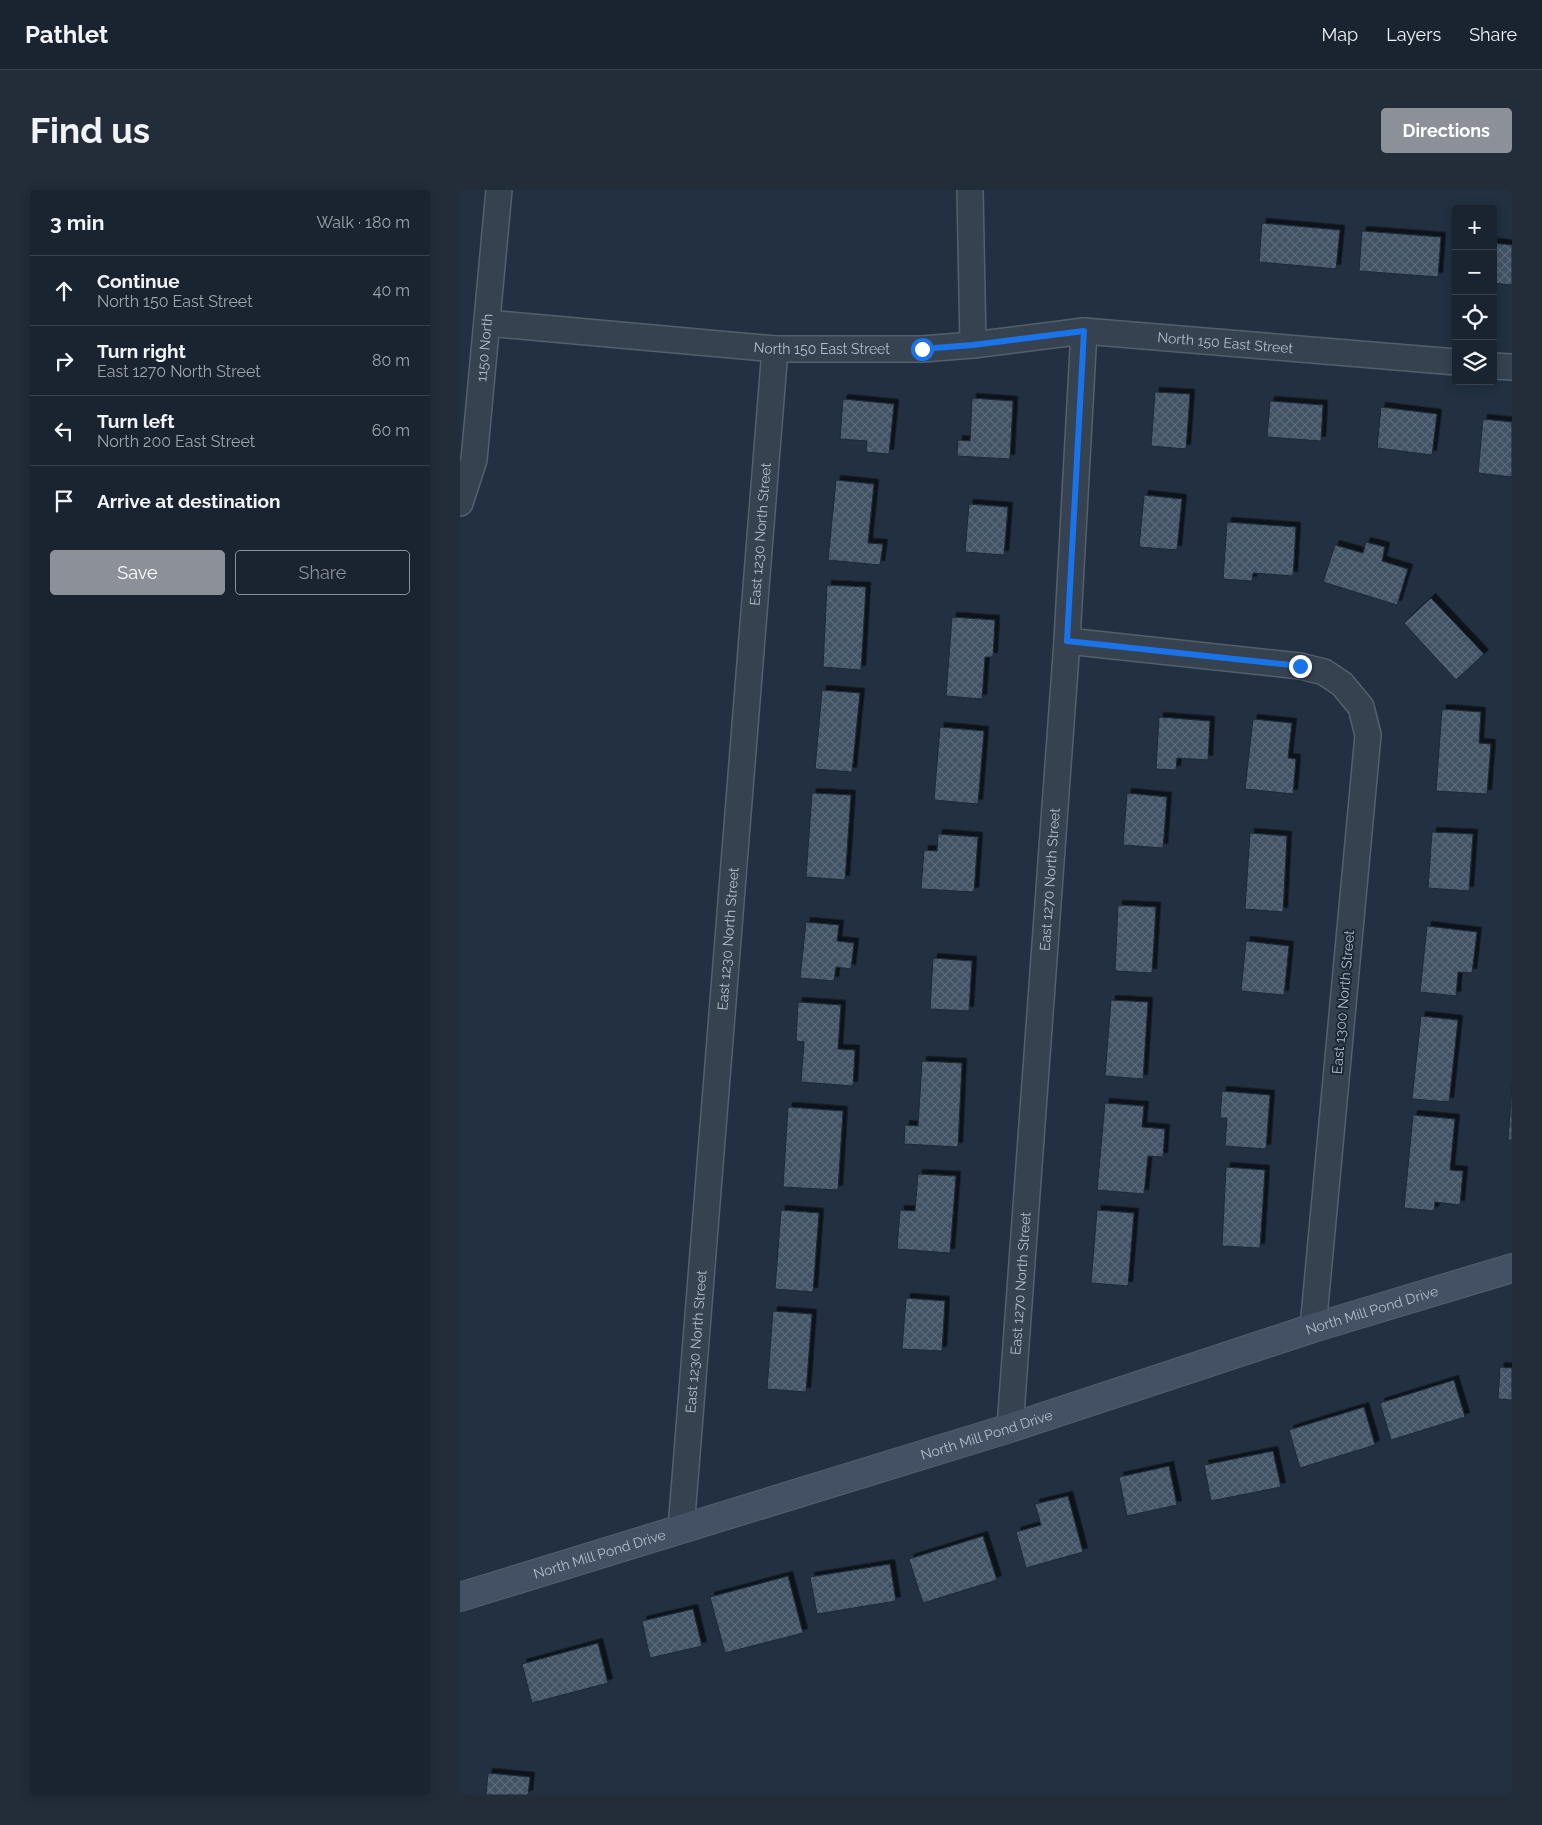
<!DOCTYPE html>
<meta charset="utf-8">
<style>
body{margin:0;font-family:Raleway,sans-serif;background:#232c39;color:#f1f3f6}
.controls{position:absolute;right:15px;top:15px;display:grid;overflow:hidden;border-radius:5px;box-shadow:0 2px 12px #0003}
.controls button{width:45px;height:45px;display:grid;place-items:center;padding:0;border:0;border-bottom:1px solid #38414d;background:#1a2431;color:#f1f3f6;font:25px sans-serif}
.stop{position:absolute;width:15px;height:15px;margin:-11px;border:4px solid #1a73e8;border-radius:50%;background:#fff}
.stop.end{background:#1a73e8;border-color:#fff;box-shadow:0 1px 5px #0008}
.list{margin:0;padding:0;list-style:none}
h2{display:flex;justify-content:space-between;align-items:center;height:65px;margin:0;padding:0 20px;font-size:21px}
h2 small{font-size:16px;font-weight:400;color:#9fa4ab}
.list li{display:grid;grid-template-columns:32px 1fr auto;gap:15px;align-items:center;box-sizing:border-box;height:70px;padding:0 20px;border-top:1px solid #38414d}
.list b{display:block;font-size:19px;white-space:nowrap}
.list p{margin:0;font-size:16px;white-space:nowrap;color:#9fa4ab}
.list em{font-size:16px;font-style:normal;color:#9fa4ab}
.actions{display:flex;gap:10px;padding:15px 20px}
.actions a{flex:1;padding:11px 0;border:1px solid #8c9099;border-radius:5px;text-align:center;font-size:18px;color:#8c9099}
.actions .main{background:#8c9099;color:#fff}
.icon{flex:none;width:28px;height:28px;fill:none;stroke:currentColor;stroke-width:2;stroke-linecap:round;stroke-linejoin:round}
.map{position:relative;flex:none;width:1052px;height:1605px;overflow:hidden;border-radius:5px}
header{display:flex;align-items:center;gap:30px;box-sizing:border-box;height:70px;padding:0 25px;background:#1a2431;border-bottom:1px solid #38414d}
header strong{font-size:24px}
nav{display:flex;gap:28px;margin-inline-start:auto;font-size:18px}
.intro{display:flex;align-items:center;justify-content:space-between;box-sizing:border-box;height:120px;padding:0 30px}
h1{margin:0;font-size:35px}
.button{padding:12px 22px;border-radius:5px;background:#8c9099;color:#fff;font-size:18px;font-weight:700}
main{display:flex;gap:30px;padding:0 30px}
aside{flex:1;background:#1a2431;border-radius:5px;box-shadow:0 2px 12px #0003}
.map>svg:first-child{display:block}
</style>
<header>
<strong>Pathlet</strong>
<nav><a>Map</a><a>Layers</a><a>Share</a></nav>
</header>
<div class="intro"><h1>Find us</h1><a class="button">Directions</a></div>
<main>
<aside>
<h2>3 min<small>Walk · 180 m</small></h2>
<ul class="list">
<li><svg class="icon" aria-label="ahead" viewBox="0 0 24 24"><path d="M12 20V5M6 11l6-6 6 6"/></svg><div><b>Continue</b><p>North 150 East Street</p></div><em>40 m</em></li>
<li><svg class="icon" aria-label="right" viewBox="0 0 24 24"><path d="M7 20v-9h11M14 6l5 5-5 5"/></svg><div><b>Turn right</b><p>East 1270 North Street</p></div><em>80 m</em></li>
<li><svg class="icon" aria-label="left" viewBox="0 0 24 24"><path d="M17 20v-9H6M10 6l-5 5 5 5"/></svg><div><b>Turn left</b><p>North 200 East Street</p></div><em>60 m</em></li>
<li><svg class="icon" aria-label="arrive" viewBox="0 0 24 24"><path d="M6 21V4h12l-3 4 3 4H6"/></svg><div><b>Arrive at destination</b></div></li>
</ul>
<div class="actions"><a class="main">Save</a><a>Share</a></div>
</aside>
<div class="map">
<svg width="1052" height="1605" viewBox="0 0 1052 1605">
<defs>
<pattern id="building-cross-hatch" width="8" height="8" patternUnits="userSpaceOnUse" patternTransform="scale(1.25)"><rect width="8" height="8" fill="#425265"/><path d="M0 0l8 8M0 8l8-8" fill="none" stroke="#5b697a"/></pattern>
<filter id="shadow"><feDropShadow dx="4.5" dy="-4.5" stdDeviation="0" flood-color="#0009"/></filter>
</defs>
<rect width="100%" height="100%" fill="#223041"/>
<g fill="url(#building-cross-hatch)" stroke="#1d2937" filter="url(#shadow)">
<path d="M802,33L880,40L876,79L799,72Z"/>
<path d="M902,41L981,47L978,87L899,81Z"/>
<path d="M1033,53L1052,55V95L1033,93Z"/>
<path d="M695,202L730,204L726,259L691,256Z"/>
<path d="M512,208L553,211L550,269L497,266L498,250L510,251Z"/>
<path d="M383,209L434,214L429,264L406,262L407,251L380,249Z"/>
<path d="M810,211L863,215L861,251L807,247Z"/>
<path d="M921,217L977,224L972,265L917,258Z"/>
<path d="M1023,229L1052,232V287L1018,283Z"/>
<path d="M376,290L414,294L408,353L423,354L420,375L368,370Z"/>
<path d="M684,305L722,309L717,360L679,357Z"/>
<path d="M509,314L548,317L544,365L505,362Z"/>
<path d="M767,332L836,337L833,386L793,383L792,391L763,389Z"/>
<path d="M906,352L925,357L922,371L948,379L937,415L863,392L875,355L903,363Z"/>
<path d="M367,395L406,397L401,480L363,477Z"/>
<path d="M971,408L1024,464L996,490L944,433Z"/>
<path d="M492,427L535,430L533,467H525L522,509L486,506Z"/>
<path d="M362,500L400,503L392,582L355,579Z"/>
<path d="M982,519L1021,522L1019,553L1031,554L1027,604L976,601Z"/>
<path d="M699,527L750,531L748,570L717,568L716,580L696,579Z"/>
<path d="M793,529L832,533L828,568L836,569L833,604L785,599Z"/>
<path d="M480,537L524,541L518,614L474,610Z"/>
<path d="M352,603L391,605L385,690L346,687Z"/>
<path d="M667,603L707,607L703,658L663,655Z"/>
<path d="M972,642L1013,644L1009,701L968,698Z"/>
<path d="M790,643L827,646L823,722L785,719Z"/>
<path d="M478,644L518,647L514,702L461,699L464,660L477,661Z"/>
<path d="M658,715L696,717L692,783L655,781Z"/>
<path d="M346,732L379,735L377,751L394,753L391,779L376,777L374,791L340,788Z"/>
<path d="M967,736L1017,742L1012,783L998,782L996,806L960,802Z"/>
<path d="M786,751L829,756L824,805L781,801Z"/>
<path d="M473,768L512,771L509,821L470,819Z"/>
<path d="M651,810L688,812L683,889L645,886Z"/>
<path d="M338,812L381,815L378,859L395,860L393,896L341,892L344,852L336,851Z"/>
<path d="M961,826L998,830L989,912L952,909Z"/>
<path d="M462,871L502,873L498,957L444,954L445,935L458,936Z"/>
<path d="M1052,895V950H1048Z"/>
<path d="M762,901L810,905L806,959L765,956L767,928H760Z"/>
<path d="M645,913L684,916L682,937L705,939L703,967L688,966L684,1004L637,1000Z"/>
<path d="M328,917L383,921L378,1000L323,997Z"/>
<path d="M953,925L995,929L990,980L1003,981L1000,1015L975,1012L974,1021L944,1018Z"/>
<path d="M766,977L805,980L800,1058L762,1056Z"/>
<path d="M458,984L496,986L490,1063L437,1059L440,1020L455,1021Z"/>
<path d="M321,1020L359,1023L353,1102L315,1099Z"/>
<path d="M637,1020L674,1023L668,1096L631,1093Z"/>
<path d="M446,1108L485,1111L482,1161L442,1159Z"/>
<path d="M313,1121L352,1124L346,1202L307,1199Z"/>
<path d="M1040,1177L1052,1178V1210L1038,1209Z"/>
<path d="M994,1190L1005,1227L931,1250L920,1213Z"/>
<path d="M904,1217L915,1255L840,1278L829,1240Z"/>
<path d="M813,1261L821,1297L751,1311L744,1275Z"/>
<path d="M709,1276L717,1315L667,1326L659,1287Z"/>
<path d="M608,1306L623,1362L566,1378L556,1342L581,1335L575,1314Z"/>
<path d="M523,1346L537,1390L463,1413L449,1369Z"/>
<path d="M430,1374L436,1411L357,1424L350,1387Z"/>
<path d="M328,1386L343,1443L265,1463L250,1407Z"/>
<path d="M233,1419L242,1456L190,1468L182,1431Z"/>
<path d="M138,1453L148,1493L72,1513L62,1474Z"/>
<path d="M28,1583L70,1587L68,1605H26Z"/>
</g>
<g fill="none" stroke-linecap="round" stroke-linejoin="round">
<g stroke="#54606e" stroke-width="28">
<g id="minor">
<path d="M510,0L513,155"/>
<path id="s1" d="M27,133L315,159H462L513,155L624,141L996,172"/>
<path d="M1033,176L1052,177"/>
<path id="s2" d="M0,313L14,270L39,0"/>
<path d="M607,451L840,476L864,482L882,494L901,517L908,545L853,1138"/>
<path id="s3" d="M550,1238L607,451L624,141"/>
<path id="s4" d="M221,1339L315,159"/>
</g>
</g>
<g stroke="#54606e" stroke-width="30">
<g id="secondary">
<path id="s5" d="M0,1407L550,1238L853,1138L1052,1078"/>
</g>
</g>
<use href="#minor" stroke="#364250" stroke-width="25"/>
<use href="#secondary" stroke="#445164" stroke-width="28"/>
</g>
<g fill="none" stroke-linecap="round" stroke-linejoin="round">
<path stroke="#1a73e8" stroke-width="6" d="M462,159L513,155L624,141L607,451L840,476"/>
</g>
<g text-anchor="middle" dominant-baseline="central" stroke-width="4" stroke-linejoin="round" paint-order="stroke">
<g font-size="14" fill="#b2bdcb" stroke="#1b2735">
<text stroke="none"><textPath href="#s1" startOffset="741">North 150 East Street</textPath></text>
<text stroke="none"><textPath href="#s2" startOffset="158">1150 North</textPath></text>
<text stroke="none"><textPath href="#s1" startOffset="336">North 150 East Street</textPath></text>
<text stroke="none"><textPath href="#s4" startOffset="998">East 1230 North Street</textPath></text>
<text stroke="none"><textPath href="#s3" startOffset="550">East 1270 North Street</textPath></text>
<text stroke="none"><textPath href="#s4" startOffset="592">East 1230 North Street</textPath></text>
<text transform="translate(883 812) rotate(-85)">East 1300 North Street</text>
<text stroke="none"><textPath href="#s3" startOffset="145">East 1270 North Street</textPath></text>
<text stroke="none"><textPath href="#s5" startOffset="956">North Mill Pond Drive</textPath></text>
<text stroke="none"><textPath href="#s4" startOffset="188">East 1230 North Street</textPath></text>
<text stroke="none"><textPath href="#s5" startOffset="551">North Mill Pond Drive</textPath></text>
<text stroke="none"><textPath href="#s5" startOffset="146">North Mill Pond Drive</textPath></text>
</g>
</g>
</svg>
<div class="controls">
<button>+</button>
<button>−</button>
<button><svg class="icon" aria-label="locate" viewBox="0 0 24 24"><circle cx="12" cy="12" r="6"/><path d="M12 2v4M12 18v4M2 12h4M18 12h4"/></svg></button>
<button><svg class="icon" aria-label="layers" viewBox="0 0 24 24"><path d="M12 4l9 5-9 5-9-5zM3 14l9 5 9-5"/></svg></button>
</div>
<div class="stop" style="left:462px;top:159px"></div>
<div class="stop end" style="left:840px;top:476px"></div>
</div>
</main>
